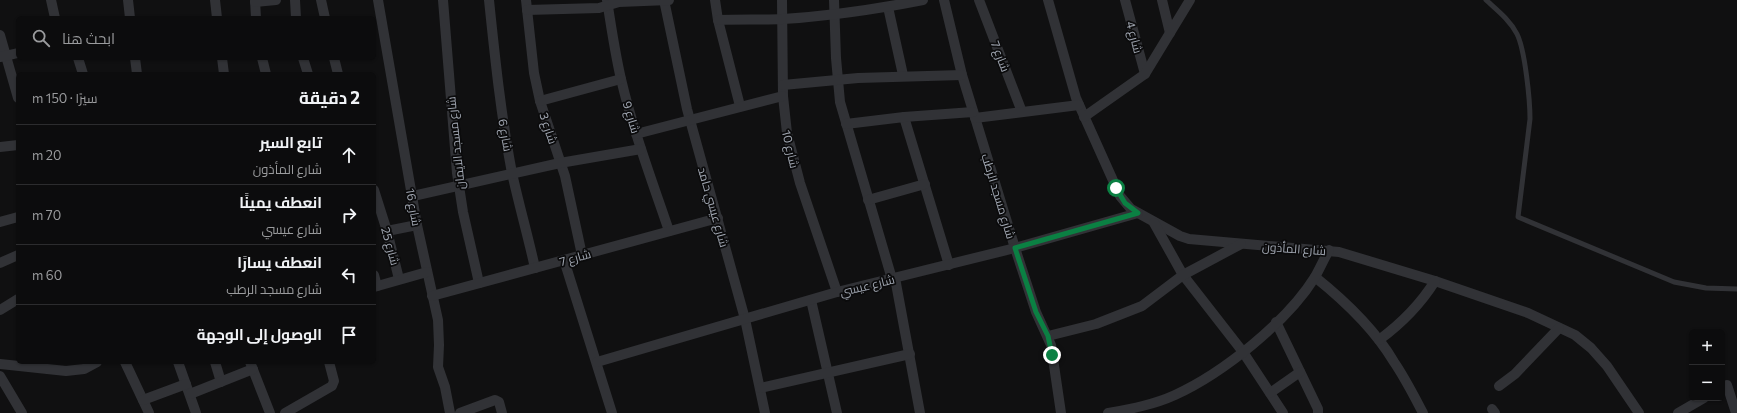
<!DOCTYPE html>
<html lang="ar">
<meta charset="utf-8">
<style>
body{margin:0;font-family:Commissioner,Cairo,sans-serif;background:#151516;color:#f1f3f6;direction:rtl}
.controls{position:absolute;right:12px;bottom:12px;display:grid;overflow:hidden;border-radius:6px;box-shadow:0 1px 3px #0004}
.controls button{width:36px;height:36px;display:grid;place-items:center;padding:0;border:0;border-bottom:1px solid #2c2c2e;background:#0c0c0d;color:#f1f3f6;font:20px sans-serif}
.stop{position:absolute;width:12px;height:12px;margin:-9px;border:3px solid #0b8043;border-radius:50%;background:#fff}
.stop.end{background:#0b8043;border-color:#fff;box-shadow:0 1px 4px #0008}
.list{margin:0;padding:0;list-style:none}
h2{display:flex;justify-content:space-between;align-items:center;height:52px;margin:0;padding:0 16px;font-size:17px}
h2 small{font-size:13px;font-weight:400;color:#9a9b9d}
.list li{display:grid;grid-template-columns:26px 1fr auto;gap:12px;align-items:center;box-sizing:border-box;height:60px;padding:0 16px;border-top:1px solid #2c2c2e}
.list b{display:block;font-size:15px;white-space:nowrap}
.list p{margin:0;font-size:13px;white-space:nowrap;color:#9a9b9d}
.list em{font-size:13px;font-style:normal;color:#9a9b9d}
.icon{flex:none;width:22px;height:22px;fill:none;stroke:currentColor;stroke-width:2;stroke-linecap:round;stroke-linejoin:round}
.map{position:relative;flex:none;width:1737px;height:413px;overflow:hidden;direction:ltr}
.search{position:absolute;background:#0c0c0d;box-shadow:0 1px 3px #0004;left:16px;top:16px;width:360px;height:44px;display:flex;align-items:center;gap:10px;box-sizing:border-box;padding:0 14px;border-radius:6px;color:#9a9b9d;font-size:15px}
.panel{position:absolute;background:#0c0c0d;box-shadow:0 1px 3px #0004;left:16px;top:72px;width:360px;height:292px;border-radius:6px;direction:rtl}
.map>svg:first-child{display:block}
</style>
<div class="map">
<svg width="1737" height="413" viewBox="0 0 1737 413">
<rect width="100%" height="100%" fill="#101011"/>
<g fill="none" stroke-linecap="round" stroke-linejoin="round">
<path stroke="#313236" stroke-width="5" d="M1486,0C1497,10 1510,20 1517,34C1525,50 1530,100 1530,119L1518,217L1674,282L1706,288L1737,289"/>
<g stroke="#313236" stroke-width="10">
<path d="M51,0L55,18"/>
<path d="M128,0L130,18"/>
<path d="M215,0L217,18"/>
<path d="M255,0L256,18"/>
<path d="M295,0L296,18"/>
<path d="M321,0L325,18"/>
<path d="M378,0L417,225L438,320L439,345L438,367L445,387L450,413"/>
<path d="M443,0L457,173L463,212L479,283"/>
<path d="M489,0C495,58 501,116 512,173C519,205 528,236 535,268"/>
<path d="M526,0L534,73L540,101L565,176L582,255"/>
<path d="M607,0C611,26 615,53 621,79C633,130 652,181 669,231"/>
<path d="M664,0L687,109L745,319L765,413"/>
<path d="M715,0L718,20L740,106"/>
<path d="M782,0L783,96L787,133L800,183L837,292"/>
<path d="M834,0L836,58L840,102L892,279"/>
<path d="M944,0L962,75L1015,248L1036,312L1051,345L1061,413"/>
<path d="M979,0L1022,112"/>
<path d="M1048,0L1076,98L1120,196L1131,209L1180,236L1189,239L1339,252L1435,281L1528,313L1575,335L1591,348L1607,366L1639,413"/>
<path d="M1125,0L1145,74"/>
<path d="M1162,0L1170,33"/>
<path d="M255,2L276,0"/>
<path d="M888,7L903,75"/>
<path d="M527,10L599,8L619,2L669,0"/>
<path d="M718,20C740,19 762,20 783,19C830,16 877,9 923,0"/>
<path d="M0,35L18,98"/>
<path d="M1,57L18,53"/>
<path d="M78,58L83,74"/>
<path d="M135,58L137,74"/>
<path d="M222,58L224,74"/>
<path d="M262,58L266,74"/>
<path d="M303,58L308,74"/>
<path d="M334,58L338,74"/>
<path d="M783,85L858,78L962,75"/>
<path d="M540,101L621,79"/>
<path d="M904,117L949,265"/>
<path d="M1084,117L1145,74L1190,0"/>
<path d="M975,118L1079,105"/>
<path d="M846,124L904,117L973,112"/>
<path d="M636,134L783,96"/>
<path d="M0,147L18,145"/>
<path d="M374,190L387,231L399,279"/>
<path d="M413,196L560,163L641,149"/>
<path d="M868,200L925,184"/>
<path d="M0,222L18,217"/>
<path d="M1154,223L1183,275L1243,352L1283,413"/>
<path d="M387,231L417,225"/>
<path d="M564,260L612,413"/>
<path d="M0,263L18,255"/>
<path d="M374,275L377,286"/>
<path d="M1315,277C1345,301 1374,328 1394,362C1405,378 1414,396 1423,413"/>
<path d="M895,278L920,413"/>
<path d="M374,287L427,272"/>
<path d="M432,296L718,218"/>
<path d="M811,300L837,413"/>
<path d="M0,310L18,299"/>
<path d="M1276,322L1318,409V413"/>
<path d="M1048,336L1096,324L1142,306L1183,275L1241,244"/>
<path d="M1379,340C1402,323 1420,305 1435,281"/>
<path d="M125,362L149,413"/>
<path d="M178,362L196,413"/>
<path d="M215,362L221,382"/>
<path d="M250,362L270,413"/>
<path d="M597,362L837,292L1015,248L1138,213"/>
<path d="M0,364L66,371L84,369L97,362"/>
<path d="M0,376L22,413"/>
<path d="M1727,385L1736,413"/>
<path d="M1499,386L1515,374L1559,328"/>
<path d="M760,388L910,354"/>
<path d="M1270,393L1300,372"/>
<path d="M190,394L253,369"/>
<path d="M143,400L186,384"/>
<path d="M1492,409L1495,413"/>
<path d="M285,413L332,386L334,381L329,362"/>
<path d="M460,413L495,400L499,402L502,413"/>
<path d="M1108,413C1130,409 1153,405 1175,395C1223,373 1287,322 1315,277C1320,268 1324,259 1329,250"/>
<path d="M1678,413L1704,398"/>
</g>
</g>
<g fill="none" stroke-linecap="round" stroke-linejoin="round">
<path stroke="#0b8043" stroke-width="5" d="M1052,355L1048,336L1036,312L1015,248L1138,213L1125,203L1116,188"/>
</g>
<g text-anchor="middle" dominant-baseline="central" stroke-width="3.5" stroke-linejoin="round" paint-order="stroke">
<g font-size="12" fill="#a1a7b2" stroke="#0b0b0c">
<text transform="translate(1135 37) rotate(75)">شارع 4</text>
<text transform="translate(1001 56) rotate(69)">شارع 7</text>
<text transform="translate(632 117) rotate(73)">شارع 9</text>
<text transform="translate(549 128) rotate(72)">شارع 3</text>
<text transform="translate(506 135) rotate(80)">شارع 6</text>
<text transform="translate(455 143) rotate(-96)">شارع مسجد الايمان</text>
<text transform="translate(791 149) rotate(77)">شارع 10</text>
<text transform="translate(999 196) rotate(73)">شارع مسجد الرطب</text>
<text transform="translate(414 207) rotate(80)">شارع 16</text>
<text transform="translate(714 207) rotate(74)">شارع عيسي حامد</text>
<text transform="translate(391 246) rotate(75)">شارع 25</text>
<text transform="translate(1294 248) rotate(4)">شارع المأذون</text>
<text transform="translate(575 257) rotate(-16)">شارع 7</text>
<text transform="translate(867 285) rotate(-14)">شارع عيسي</text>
</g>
</g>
</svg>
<div class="controls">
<button>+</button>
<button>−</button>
</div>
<div class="stop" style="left:1116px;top:188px"></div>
<div class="stop end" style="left:1052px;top:355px"></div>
<div class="search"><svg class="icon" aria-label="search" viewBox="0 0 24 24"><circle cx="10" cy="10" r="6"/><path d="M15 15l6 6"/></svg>ابحث هنا</div>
<section class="panel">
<h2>2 دقيقة<small>سيرًا · 150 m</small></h2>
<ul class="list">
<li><svg class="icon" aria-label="ahead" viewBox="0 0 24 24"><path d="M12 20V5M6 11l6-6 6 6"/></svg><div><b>تابع السير</b><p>شارع المأذون</p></div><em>20 m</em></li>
<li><svg class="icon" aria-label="right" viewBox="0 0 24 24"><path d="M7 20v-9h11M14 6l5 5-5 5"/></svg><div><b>انعطف يمينًا</b><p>شارع عيسي</p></div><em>70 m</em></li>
<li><svg class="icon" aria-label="left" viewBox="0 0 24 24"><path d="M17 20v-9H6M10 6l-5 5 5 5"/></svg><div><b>انعطف يسارًا</b><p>شارع مسجد الرطب</p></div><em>60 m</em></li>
<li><svg class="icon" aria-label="arrive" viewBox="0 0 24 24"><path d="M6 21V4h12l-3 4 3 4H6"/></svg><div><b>الوصول إلى الوجهة</b></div></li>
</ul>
</section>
</div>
